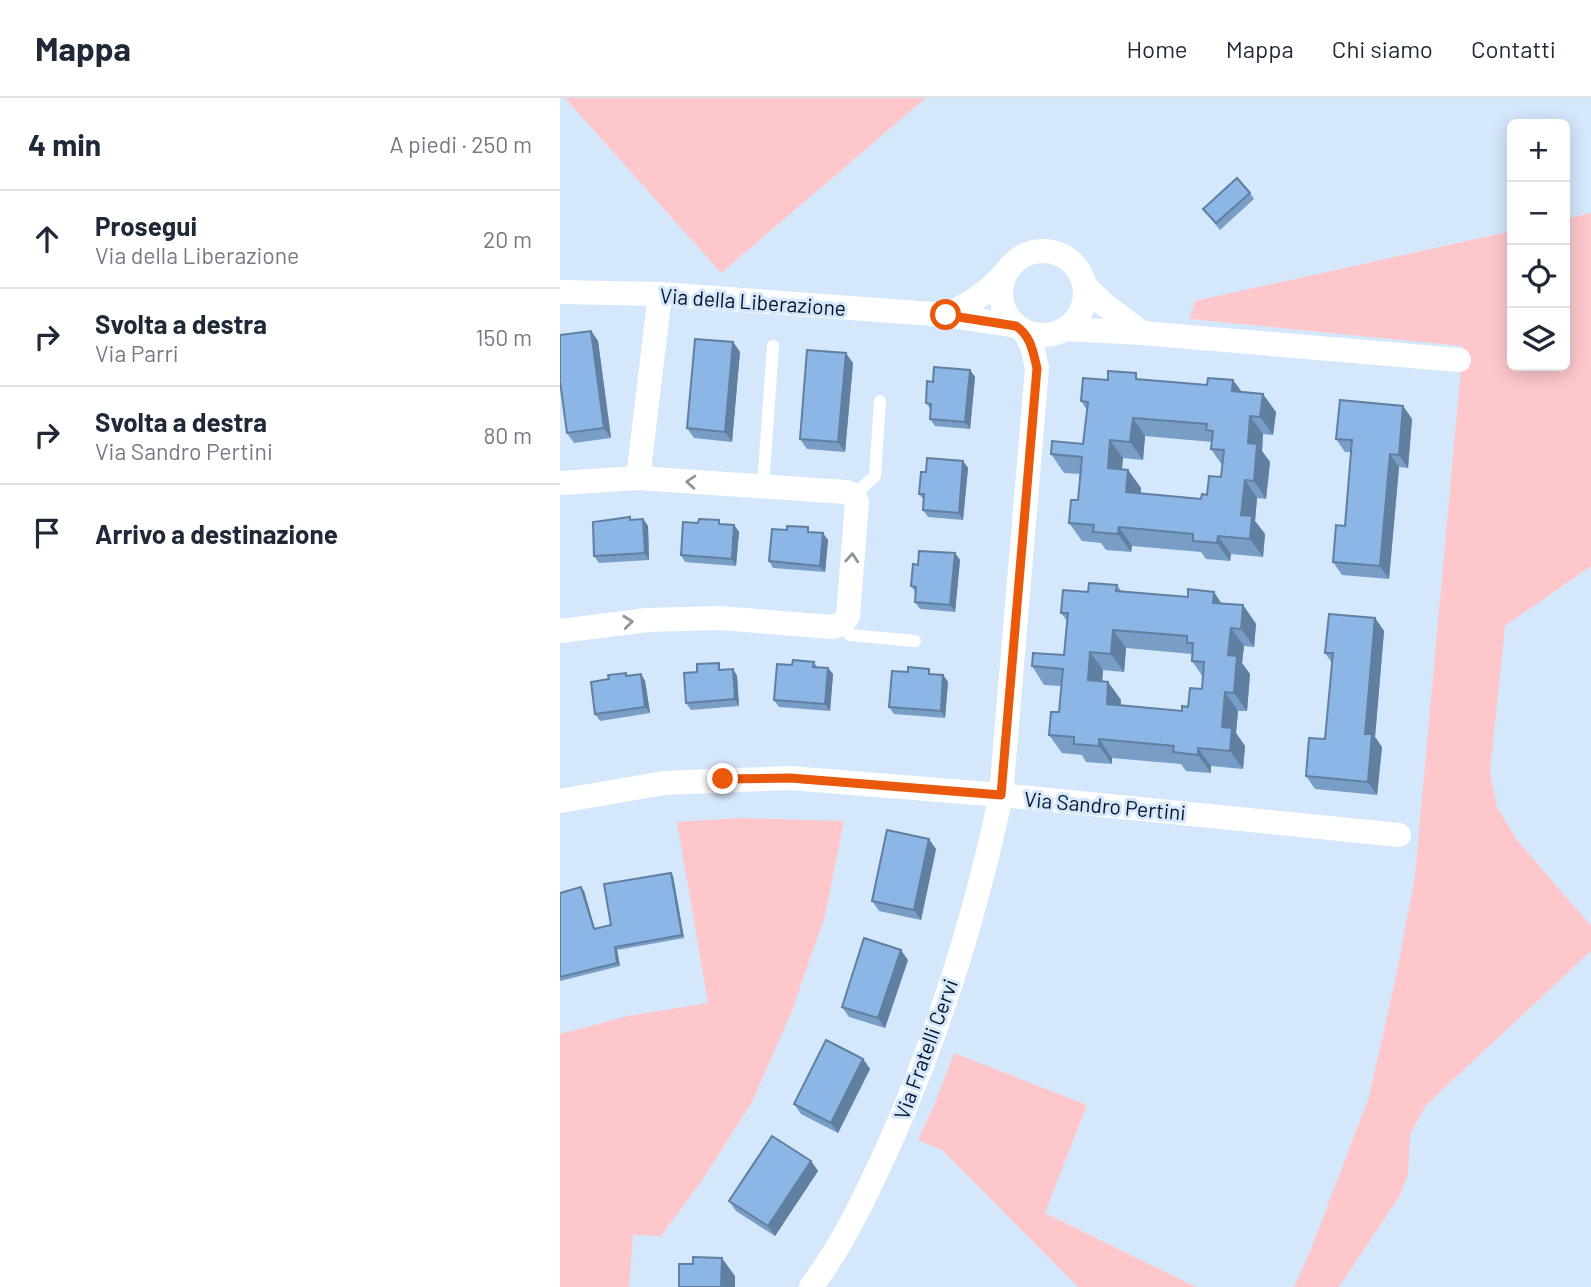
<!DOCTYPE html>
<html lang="it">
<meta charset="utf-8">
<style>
body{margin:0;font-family:Barlow,sans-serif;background:#f2f2f3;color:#1f2937}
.controls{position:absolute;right:21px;top:21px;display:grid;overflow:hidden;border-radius:10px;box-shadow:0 4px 18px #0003}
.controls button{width:63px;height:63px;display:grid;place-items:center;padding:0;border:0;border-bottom:2px solid #e0e1e3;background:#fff;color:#1f2937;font:35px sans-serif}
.stop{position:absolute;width:21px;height:21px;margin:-16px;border:5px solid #ea580c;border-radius:50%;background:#fff}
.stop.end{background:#ea580c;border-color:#fff;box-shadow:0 2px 7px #0008}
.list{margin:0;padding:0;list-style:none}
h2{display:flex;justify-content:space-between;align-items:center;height:91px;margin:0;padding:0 28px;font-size:30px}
h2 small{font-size:23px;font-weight:400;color:#747a83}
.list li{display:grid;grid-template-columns:46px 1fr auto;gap:21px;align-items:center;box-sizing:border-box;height:98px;padding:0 28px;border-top:2px solid #e0e1e3}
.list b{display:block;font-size:26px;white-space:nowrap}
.list p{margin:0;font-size:23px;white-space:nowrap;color:#747a83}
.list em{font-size:23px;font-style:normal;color:#747a83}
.icon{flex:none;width:38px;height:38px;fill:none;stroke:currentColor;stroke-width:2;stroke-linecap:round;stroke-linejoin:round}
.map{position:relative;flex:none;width:1031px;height:1189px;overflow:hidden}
header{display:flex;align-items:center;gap:42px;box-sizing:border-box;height:98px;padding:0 35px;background:#fff;border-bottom:2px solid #e0e1e3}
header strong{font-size:33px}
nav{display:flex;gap:38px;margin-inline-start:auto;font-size:24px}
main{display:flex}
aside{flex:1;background:#fff}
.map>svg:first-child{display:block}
</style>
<header>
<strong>Mappa</strong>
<nav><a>Home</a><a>Mappa</a><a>Chi siamo</a><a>Contatti</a></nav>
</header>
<main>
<aside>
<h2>4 min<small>A piedi · 250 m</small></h2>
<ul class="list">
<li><svg class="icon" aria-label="ahead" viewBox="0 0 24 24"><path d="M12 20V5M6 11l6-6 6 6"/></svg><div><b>Prosegui</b><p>Via della Liberazione</p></div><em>20 m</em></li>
<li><svg class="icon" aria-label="right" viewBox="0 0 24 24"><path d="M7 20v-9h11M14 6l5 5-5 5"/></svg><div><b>Svolta a destra</b><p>Via Parri</p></div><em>150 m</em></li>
<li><svg class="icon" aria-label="right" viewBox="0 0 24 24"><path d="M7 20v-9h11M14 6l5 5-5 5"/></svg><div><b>Svolta a destra</b><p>Via Sandro Pertini</p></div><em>80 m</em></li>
<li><svg class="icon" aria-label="arrive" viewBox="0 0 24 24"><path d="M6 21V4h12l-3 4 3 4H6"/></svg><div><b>Arrivo a destinazione</b></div></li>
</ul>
</aside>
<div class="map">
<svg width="1031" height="1189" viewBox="0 0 1031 1189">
<rect width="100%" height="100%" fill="#d5e7fb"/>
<g fill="#fec7cc">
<path d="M5,0H366L161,175Z"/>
<path d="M1031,115V468L945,528L930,674L937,709L957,742L1031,828V853L866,1007L850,1036L848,1076L839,1099L779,1189H734L751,1151L809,999L836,879L855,778L903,248L630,221L635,203L952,133V268H1005V121Z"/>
<path d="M178,720L284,723L265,818L231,915L192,1004L145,1078L101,1138L73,1137L69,1189H0V936L68,918L148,905L117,724Z"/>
<path d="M394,955L527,1007L485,1115L636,1189H518L382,1052L358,1042L374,1007Z"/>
</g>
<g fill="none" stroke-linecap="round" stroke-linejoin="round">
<g stroke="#fff" stroke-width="12">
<path d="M203,388L213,248"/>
<path d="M294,397L315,378L320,303"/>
<path d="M282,526L290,537L355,543"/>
</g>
<g stroke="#fff" stroke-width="24">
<circle cx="483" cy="195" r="42"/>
<path d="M525,188L545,207L582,235"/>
<path d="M0,194L100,196L386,217L456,228"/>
<path d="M386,217C411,206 428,194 446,174"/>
<path d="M506,231L582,235L899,262"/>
<path d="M78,380L100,196"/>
<path d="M0,385L78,380L286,394L294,397L297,404L288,518L282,526L272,529L159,520L87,522L0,533"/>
<path d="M0,703L104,685L230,680L441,697L839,737"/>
<path d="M251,1189C284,1145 307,1095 330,1045C379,934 416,816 441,697L477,270L472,248L464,233"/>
</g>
</g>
<g fill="#789dc6" fill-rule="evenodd">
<path d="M690,95L694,101L660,132L643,111Z"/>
<path d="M31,233L38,243L51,340L14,345L7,335Z"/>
<path d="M173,244L180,254L172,344L134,340L127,330Z"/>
<path d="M293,265L285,354L247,351L240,341Z"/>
<path d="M410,272L415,279L410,331L375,328L370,321L371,312L366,305L373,284Z"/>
<path d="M581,282L647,287L673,282L682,294L716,314L713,337L703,336L702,353L710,364L706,401L697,400L695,423L705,436L703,459L671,456L670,463L646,461L641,454L572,448L571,454L546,452L541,445L522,443L509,425L518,402L521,376L504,375L491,356L523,346L527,312L521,303ZM585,338L652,344L651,351L662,367L661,379L647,397L641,401L581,396V390L568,372L562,371L563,360L583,362Z"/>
<path d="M843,308L852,321L848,370L839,369L829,481L782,477L773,464L785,428L791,354H785L776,341Z"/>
<path d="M403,363L408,370L403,422L368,419L363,412L364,402L359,396L366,374Z"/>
<path d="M70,419L72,422L83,421L88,428L89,462L39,465L34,458Z"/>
<path d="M163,427H174L179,434L176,468L125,464L121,457Z"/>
<path d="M251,434L268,442L265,474L213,470L209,463Z"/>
<path d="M395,455L400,462L395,514L360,511L355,504L356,495L351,488L358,467Z"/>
<path d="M557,487L562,494L683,507L696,526L694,549L684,548L682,565L690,576L687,613H678L676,635L685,648L683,671L651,668V675L626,673L621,666L552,660V666L526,664L522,657L502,655L489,637L499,614L501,588L484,587L472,568L504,557L507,523L501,515L528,494ZM566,550L632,556V563L643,579L642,591L628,609L622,613L561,607V602L548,584L542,583L543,572L564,574Z"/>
<path d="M815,520L824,533L815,639L822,649L817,697L755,691L746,678L765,641L772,565L765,555Z"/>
<path d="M254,564L257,569L268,570L273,576L270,613L219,609L214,602L232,567Z"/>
<path d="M173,571L177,578L179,608L131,612L126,605L163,572Z"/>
<path d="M348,574L383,577L388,584L385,620L334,616L329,609Z"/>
<path d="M81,576L85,583L90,615L40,623L35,616L68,578Z"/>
<path d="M376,751L361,822L319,813L312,803Z"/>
<path d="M111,775L113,778L124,840L57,852L60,868L0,883V795L24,793L35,831L51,827Z"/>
<path d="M348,862L325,930L289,919L282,909Z"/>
<path d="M303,961L310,971L278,1035L241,1016L234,1006Z"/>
<path d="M251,1063L258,1073L215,1138L176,1113L169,1103Z"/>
</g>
<g fill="#617fa1">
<path d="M31,233L38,243L51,340L44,330Z"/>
<path d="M173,244L180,254L172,344L165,334Z"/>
<path d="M286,255L293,265L285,354L278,344Z"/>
<path d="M410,272L415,279L410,331L405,324Z"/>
<path d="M673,282L686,300L672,293Z"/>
<path d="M703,296L716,314L713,337L700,319Z"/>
<path d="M843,308L852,321L848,370L839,357Z"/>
<path d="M690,318L703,336L702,353L710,364L706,401L694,383L688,345Z"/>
<path d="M573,320L585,338L583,362L570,344Z"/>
<path d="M550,342L563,360L560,389L548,370Z"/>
<path d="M830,356L839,369L829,481L820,468Z"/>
<path d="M403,363L408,370L403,422L399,415Z"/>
<path d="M568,372L581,390L579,413L566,394Z"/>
<path d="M685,382L697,400L695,423L705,436L703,459L690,441L681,417Z"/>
<path d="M83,421L88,428L89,462L85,455Z"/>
<path d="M174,427L179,434L176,468L172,461Z"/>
<path d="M559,429L572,448L571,454L558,436Z"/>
<path d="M263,435L268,442L265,474L260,468Z"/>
<path d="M658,438L671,456L670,463L657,445Z"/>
<path d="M395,455L400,462L395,514L390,507Z"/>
<path d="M654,494L666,512L653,505Z"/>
<path d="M683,507L696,526L694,549L681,531Z"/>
<path d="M815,520L824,533L815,639L822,649L817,697L808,684L805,636Z"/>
<path d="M671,530L684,548L682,565L690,576L687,613L674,595L668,557Z"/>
<path d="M553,532L566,550L564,574L551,556Z"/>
<path d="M530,554L543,572L541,601L528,582Z"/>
<path d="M268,570L273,576L270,613L265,606Z"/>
<path d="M173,571L177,578L179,608L175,601Z"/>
<path d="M81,576L85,583L90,615L85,609Z"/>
<path d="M383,577L388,584L385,620L381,613Z"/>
<path d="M548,584L561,602L559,625L547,606Z"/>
<path d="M665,594L678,613L676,635L685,648L683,671L670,653L662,629Z"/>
<path d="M539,641L552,660V666L539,648Z"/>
<path d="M638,650L651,668V675L638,657Z"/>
<path d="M369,741L376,751L361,822L354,812Z"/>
<path d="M111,775L113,778L124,840L122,837Z"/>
<path d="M21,789L24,793L36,835L34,831Z"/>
<path d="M55,849L57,852L60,868L57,865Z"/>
<path d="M341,852L348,862L325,930L318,920Z"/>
<path d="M303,961L310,971L278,1035L271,1025Z"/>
<path d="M251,1063L258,1073L215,1138L208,1128Z"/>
<path d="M162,1160L175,1178V1189H161Z"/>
</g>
<g fill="#8bb6e6" stroke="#617fa1" stroke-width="2" fill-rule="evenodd">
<path d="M677,80L690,95L656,125L643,111Z"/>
<path d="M31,233L44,330L7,335L0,283V237Z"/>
<path d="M135,241L173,244L165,334L127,330Z"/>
<path d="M247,252L286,255L278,344L240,341Z"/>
<path d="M374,269L410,272L405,324L370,321L371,306L366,305L367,283L373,284Z"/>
<path d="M548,273L576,275V281L647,287L648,280L673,282L672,293L703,296L700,319L690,318L688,345L697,346L694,383L685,382L681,417L692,418L690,441L658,438L657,445L633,443V436L559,429L558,436L533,434L534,427L509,425L511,402H518L522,359L491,356L492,343L523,346L528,304L521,303L523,280L548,282ZM573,320L647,326L646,332L653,333L651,351L664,352L661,379L649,378L647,397L642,396L641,401L566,394L568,372L548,370L550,342L570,344Z"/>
<path d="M780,302L843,308L839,357L830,356L820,468L773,464L776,427L785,428L792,342L776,341Z"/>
<path d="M367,360L403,363L399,415L363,412L364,396H359L361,374H366Z"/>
<path d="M70,419V422L83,421L85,455L34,458L33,424Z"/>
<path d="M139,421L159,422V426L174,427L172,461L121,457L123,424L138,425Z"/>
<path d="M227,428L248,429V434L263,435L260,468L209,463L212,431L227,432Z"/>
<path d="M359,453L395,455L390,507L355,504L356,489L351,488L353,466L358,467Z"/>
<path d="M529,485L557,487L556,493L628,499V491L654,494L653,505L683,507L681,531L671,530L668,557L677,558L674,595L665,594L662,629L672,630L670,653L638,650V657L613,654L614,648L539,641V648L514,646V639L489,637L491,614H499L503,571L472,568L473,555L504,557L508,515H501L503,492L528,494ZM553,532L627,538V545H633L632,563L644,564L642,591L630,590L628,609L622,608V613L547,606L548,584L528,582L530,554L551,556Z"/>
<path d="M769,516L815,520L805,636H812L808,684L746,678L749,640L765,641L773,555H765Z"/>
<path d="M233,562L254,564L253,569L268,570L265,606L214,602L217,566L232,567Z"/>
<path d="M159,565V572L173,571L175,601L126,605L124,575L137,574V566Z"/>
<path d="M348,569L369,571V576L383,577L381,613L329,609L332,573L348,574Z"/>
<path d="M66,575V578L81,576L85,609L35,616L31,584L49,581L48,577Z"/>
<path d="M327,732L369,741L354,812L312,803Z"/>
<path d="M111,775L122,837L55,849L57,865L0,879V795L21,789L34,831L51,827L44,786Z"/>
<path d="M304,840L341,852L318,920L282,909Z"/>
<path d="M266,942L303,961L271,1025L234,1006Z"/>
<path d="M212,1038L251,1063L208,1128L169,1103Z"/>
<path d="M133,1159L162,1160L161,1189H119V1166H133Z"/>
</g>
<defs><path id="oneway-chevron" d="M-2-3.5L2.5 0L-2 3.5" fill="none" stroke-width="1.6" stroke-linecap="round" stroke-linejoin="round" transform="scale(1.75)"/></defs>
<g stroke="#8f969e">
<use href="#oneway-chevron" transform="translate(131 384) rotate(-176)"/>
<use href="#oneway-chevron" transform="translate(292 460) rotate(-86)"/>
<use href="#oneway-chevron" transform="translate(68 524) rotate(-6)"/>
</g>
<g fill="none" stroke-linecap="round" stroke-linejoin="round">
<path stroke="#ea580c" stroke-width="9" d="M163,681L230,680L441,697L477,270C473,254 471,238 456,228L386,217"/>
</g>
<g text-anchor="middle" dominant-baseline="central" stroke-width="6" stroke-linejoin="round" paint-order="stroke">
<g font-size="21" fill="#061627" stroke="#d5e7fb">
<text transform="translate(193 203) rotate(4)">Via della Liberazione</text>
<text transform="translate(545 707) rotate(5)">Via Sandro Pertini</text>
<text transform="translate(365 951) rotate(-70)">Via Fratelli Cervi</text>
</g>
</g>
</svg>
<div class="controls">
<button>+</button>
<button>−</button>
<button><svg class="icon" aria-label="locate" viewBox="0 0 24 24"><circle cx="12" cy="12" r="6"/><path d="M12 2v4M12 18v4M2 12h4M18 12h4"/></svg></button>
<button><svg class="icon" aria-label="layers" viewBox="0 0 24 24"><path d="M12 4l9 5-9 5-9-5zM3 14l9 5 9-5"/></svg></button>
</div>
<div class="stop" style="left:386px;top:217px"></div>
<div class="stop end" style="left:163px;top:681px"></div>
</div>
</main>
